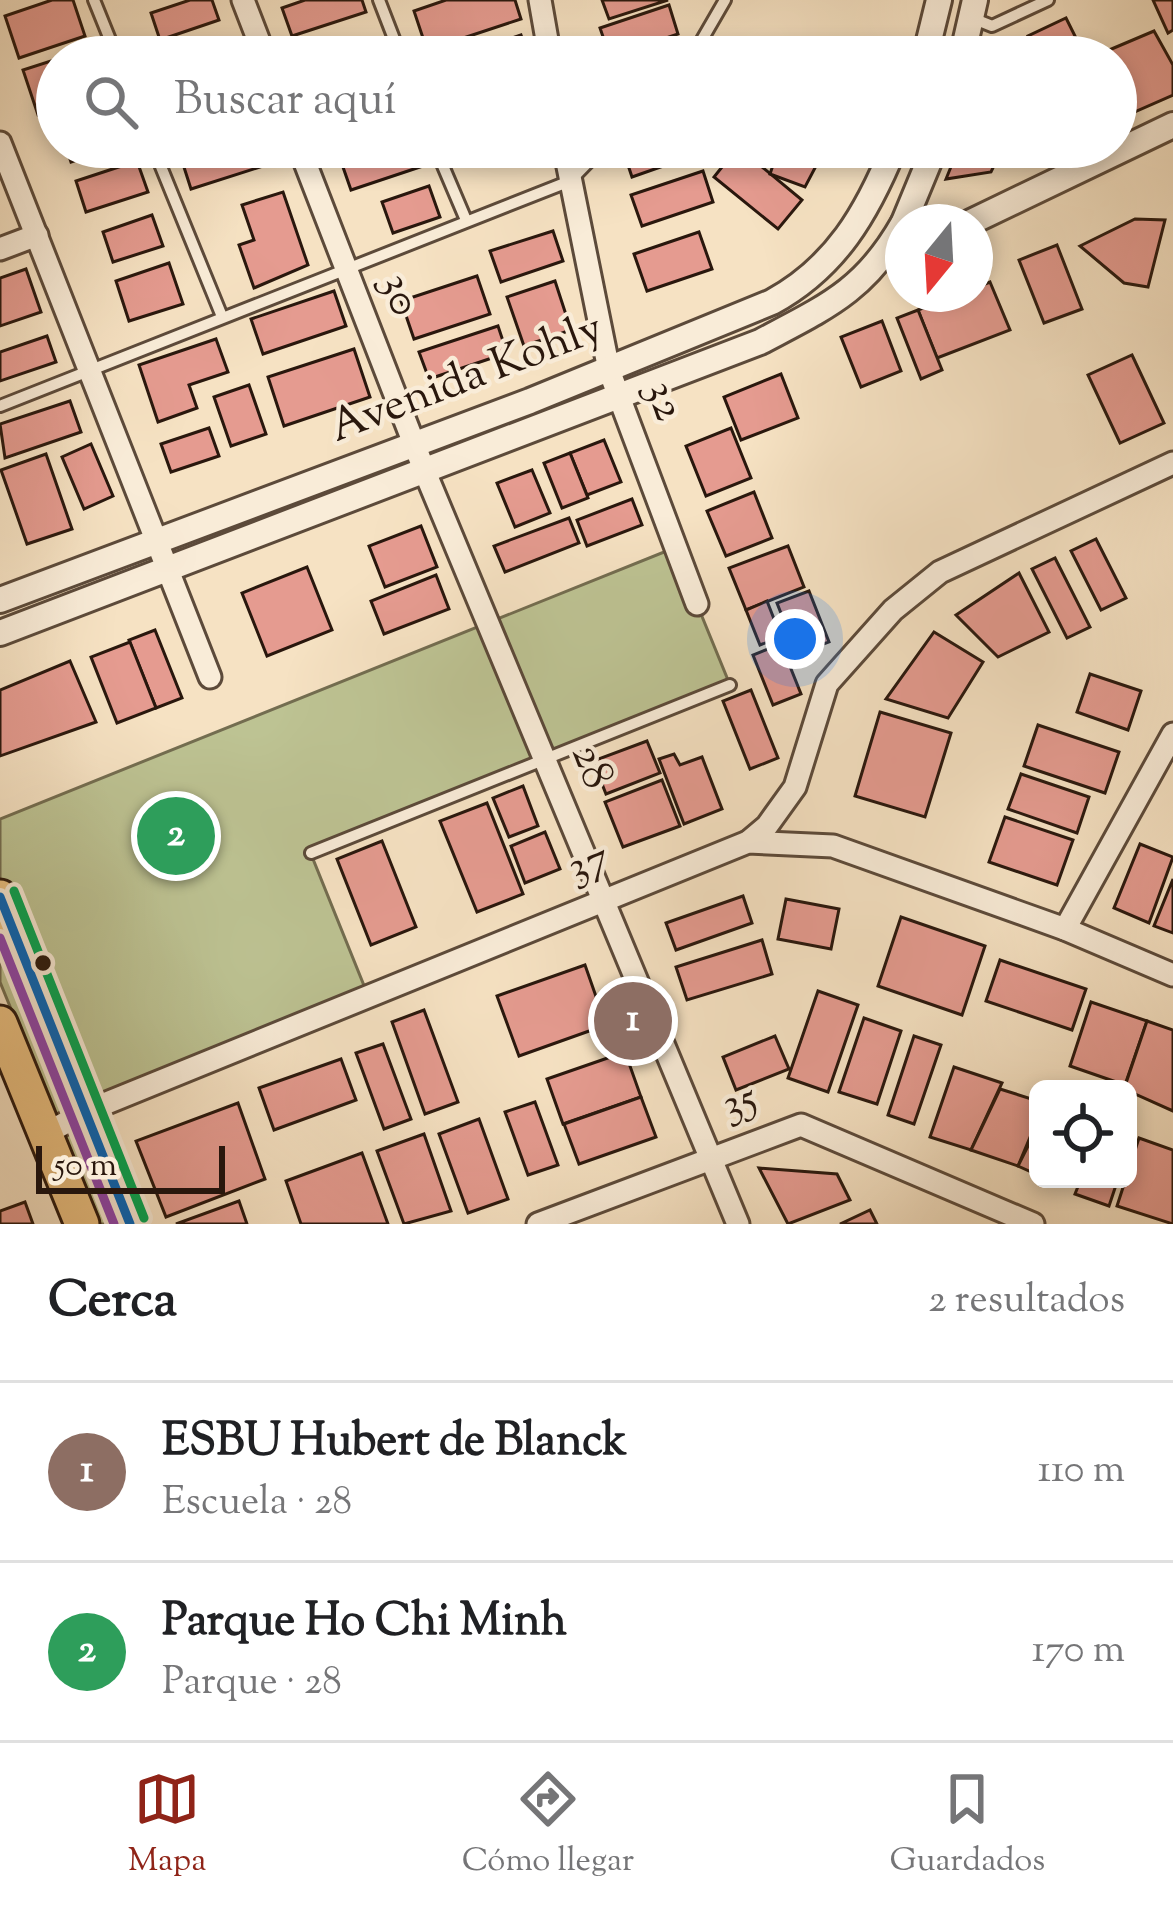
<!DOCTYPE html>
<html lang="es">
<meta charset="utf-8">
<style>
body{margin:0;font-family:"Sorts Mill Goudy",serif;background:#f6f6f6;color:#202124}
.controls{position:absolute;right:36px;bottom:36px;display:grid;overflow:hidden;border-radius:18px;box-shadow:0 6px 18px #0003}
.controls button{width:108px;height:108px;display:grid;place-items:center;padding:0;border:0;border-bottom:3px solid #e0e0e0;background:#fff;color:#202124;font:60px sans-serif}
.compass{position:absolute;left:885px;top:204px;width:108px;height:108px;border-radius:50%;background:#fff;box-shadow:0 6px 18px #0003;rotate:198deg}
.scale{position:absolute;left:36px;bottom:30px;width:189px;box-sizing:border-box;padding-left:12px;border:6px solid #29170d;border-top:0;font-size:33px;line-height:42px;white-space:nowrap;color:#29170d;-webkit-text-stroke:9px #f9ecd8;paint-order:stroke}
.you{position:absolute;left:795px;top:639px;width:42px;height:42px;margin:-30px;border:9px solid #fff;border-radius:50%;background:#1a73e8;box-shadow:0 0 0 18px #1a73e833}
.badge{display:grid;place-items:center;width:78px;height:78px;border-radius:50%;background:#8f2418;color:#fff;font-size:39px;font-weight:700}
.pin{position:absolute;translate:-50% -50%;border:6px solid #fff;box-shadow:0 3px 12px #0006}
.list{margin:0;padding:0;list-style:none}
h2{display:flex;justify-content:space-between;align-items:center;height:156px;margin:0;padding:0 48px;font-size:51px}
h2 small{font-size:39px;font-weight:400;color:#757577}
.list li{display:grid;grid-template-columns:78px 1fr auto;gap:36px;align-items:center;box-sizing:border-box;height:180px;padding:0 48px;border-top:3px solid #e0e0e0}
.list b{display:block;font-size:45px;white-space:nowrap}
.list p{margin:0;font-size:39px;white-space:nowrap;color:#757577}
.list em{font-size:39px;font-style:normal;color:#757577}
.icon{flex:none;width:66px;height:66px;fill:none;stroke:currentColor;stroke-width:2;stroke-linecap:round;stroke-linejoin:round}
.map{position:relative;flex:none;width:1173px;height:1224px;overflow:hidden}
.search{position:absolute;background:#fff;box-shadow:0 6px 18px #0003;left:36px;right:36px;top:36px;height:132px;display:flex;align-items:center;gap:30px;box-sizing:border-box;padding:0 42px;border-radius:66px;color:#757577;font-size:45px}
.sheet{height:516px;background:#fff}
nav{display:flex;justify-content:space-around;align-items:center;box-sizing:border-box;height:168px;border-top:3px solid #e0e0e0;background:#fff;font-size:33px;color:#757577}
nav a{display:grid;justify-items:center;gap:6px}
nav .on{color:#8f2418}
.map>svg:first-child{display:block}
</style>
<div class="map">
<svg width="1173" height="1224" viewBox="0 0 1173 1224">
<rect width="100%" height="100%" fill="#f6e2c3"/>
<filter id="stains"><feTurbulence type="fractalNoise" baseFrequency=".00167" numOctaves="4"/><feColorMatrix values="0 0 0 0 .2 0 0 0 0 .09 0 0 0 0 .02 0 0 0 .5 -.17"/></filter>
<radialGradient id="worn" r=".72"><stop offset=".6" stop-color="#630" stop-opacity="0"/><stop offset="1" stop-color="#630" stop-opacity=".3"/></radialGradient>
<g fill="#bdc393" stroke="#736d50" stroke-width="3">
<path d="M674,548L730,685L311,854L369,998L87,1111L0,897V819Z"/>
<path d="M0,951L67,1114L56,1119L0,982Z"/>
<path d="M74,1133L111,1224H98L62,1137Z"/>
</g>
<g fill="#e59b90" stroke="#29170d" stroke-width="3">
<path d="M52,0H73L85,36L19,58L5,16Z"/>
<path d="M190,0H212L219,20L160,40L151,13Z"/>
<path d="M305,0H362L366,12L292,36L282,8Z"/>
<path d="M446,0H515L521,19L427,50L414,11Z"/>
<path d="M602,0H668L609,19Z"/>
<path d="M1153,0H1173V30L1168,33Z"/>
<path d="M669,5L678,34L610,57L600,28Z"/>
<path d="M1066,18L1080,46L1058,57H1039L1028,36Z"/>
<path d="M1154,31L1173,65V95L1123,117L1116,101V57L1095,56Z"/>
<path d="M521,35L529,57H455Z"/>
<path d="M229,41L235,57H180Z"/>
<path d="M98,45L102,57H62Z"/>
<path d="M57,59V109L38,115L23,70Z"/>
<path d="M66,147H115L71,162Z"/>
<path d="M224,147H256L263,166L191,189L182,161Z"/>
<path d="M336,147H413L420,167L351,190Z"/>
<path d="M622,147H690L695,155L632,177Z"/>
<path d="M738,147L802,200L778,229L714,177Z"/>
<path d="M779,147H826L805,187L770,174Z"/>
<path d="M959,147H1003L991,172L946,179Z"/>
<path d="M137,161L148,192L86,212L76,181Z"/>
<path d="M703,171L713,202L642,226L631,195Z"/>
<path d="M429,186L440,217L393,233L382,202Z"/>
<path d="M283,192L308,265L254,288L239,245L254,240L242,205Z"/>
<path d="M152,215L163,246L113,262L103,232Z"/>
<path d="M1135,219L1165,220L1148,287L1124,283L1080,246Z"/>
<path d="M553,231L563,261L501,282L490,251Z"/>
<path d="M699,232L712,269L647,291L634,254Z"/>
<path d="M1057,245L1082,309L1044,323L1019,260Z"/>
<path d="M169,263L183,304L129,321L116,281Z"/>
<path d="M26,269L41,312L0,326V278Z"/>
<path d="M477,276L490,314L414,339L401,301Z"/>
<path d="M555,281L571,330L524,346L507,297Z"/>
<path d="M990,282L1010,330L937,358L918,310L959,294H975V288Z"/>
<path d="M334,291L346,326L263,354L251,319Z"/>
<path d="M918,310L942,370L921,379L897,318Z"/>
<path d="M882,321L901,371L861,387L841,337Z"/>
<path d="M498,326L507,353L429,379L419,352Z"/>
<path d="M47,336L56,362L0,381V352Z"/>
<path d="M216,339L228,372L189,385L197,408L158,422L139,365Z"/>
<path d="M354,349L370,397L284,426L268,377Z"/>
<path d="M1132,355L1164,423L1120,443L1088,375Z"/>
<path d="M781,374L798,418L741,440L724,397Z"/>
<path d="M249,385L266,434L231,446L214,397Z"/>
<path d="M70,401L81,432L5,458L0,424Z"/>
<path d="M209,428L219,456L171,472L161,444Z"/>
<path d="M731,428L751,478L706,496L686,446Z"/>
<path d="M604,440L621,482L587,495L570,453Z"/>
<path d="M91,444L113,496L84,509L62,457Z"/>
<path d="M570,453L588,498L562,508L544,463Z"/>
<path d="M46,454L72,529L27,544L1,470Z"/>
<path d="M532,470L550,513L515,527L497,483Z"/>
<path d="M754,492L772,538L726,556L707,511Z"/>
<path d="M632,499L642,525L587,546L577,520Z"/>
<path d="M569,518L579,543L505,572L494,546Z"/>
<path d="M421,526L437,567L385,587L369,546Z"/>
<path d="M1096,539L1126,598L1101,610L1071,551Z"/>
<path d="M788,546L804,587L746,610L729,568Z"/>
<path d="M1055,558L1090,627L1067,638L1032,569Z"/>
<path d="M307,567L332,630L267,656L242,593Z"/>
<path d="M1019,573L1049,632L998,657L956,615Z"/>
<path d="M436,575L449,609L384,634L371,601Z"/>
<path d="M809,591L829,642L797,654L777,603Z"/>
<path d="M767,601L781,637L760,645L746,610Z"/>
<path d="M155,630L182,698L156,708L129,640Z"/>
<path d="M934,632L983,662L948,718L886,699Z"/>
<path d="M130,642L156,708L117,723L91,657Z"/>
<path d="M781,644L801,694L773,705L753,655Z"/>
<path d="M70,661L96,722L0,756V690Z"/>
<path d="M1090,674L1141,691L1128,730L1077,712Z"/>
<path d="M751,690L778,758L750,769L723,701Z"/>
<path d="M880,712L951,733L925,817L855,796Z"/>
<path d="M1038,725L1119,752L1105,793L1024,766Z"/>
<path d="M647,741L660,773L606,794L593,761Z"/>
<path d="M674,754L680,765L702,757L722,809L684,824L659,759Z"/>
<path d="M1021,774L1089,797L1077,833L1008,809Z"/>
<path d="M662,780L680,826L623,847L605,802Z"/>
<path d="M523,786L538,826L509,837L493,798Z"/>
<path d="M487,803L523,894L477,912L440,821Z"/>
<path d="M1005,817L1073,840L1057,885L989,862Z"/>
<path d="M545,832L560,869L525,883L511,846Z"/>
<path d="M382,841L416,927L371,945L337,859Z"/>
<path d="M1140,844L1173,857L1149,923L1114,908Z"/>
<path d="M1173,879V933L1154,926Z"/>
<path d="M743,896L752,923L676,950L666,923Z"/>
<path d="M786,899L839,909L831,949L778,939Z"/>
<path d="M901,917L985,946L962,1015L878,986Z"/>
<path d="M762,940L772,974L687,1000L676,967Z"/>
<path d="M1000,960L1086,989L1072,1030L986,1001Z"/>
<path d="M585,965L606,1025L519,1056L497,996Z"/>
<path d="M818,991L858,1005L828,1092L788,1078Z"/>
<path d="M1091,1002L1147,1021L1125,1085L1070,1066Z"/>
<path d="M424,1010L458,1102L425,1114L392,1022Z"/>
<path d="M864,1018L901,1031L877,1104L839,1092Z"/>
<path d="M1147,1021L1173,1030V1111L1124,1089Z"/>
<path d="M775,1036L789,1069L736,1090L723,1057Z"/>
<path d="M914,1036L941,1045L914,1124L888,1115Z"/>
<path d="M383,1044L411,1119L384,1129L356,1053Z"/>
<path d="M625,1052L641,1097L563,1124L547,1079Z"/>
<path d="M341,1059L356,1100L274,1130L259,1088Z"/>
<path d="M954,1067L1002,1083L971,1150L930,1137Z"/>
<path d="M1000,1089L1038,1101V1118L1018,1166L971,1150Z"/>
<path d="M641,1097L656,1137L579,1164L564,1124Z"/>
<path d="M535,1102L558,1165L528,1175L505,1112Z"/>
<path d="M238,1103L265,1179L166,1217L136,1141Z"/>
<path d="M479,1119L508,1199L468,1213L439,1134Z"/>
<path d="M1038,1126V1175L1018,1166Z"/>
<path d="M424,1134L451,1211L404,1224L377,1151Z"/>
<path d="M1139,1138L1173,1150V1224L1117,1206Z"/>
<path d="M362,1153L388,1224H301L286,1181Z"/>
<path d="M759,1168L837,1174L850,1200L788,1224Z"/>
<path d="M1081,1179H1118L1109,1206L1075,1194Z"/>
<path d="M239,1201L247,1224H176Z"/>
<path d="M25,1202L33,1224H0V1211Z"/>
<path d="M870,1210L877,1224H840Z"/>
</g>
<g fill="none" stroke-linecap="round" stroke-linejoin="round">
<g stroke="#5c4a3a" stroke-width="16">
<g id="service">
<path d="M94,0L117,57"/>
<path d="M379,0L401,57"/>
<path d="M972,18L992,26L1048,0"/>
<path d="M692,57L725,0"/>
<path d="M153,147L221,314"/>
<path d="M435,147L466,220"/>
<path d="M0,406L570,181L603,147"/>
<path d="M311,853L730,685"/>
</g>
</g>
<g stroke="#5c4a3a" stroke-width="27">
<g id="minor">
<path d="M243,0L265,57"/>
<path d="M540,0L550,57"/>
<path d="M0,143L210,677"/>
<path d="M299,147L425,472L738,1224"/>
<path d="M564,147L609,370L697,604"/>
<path d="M0,249L37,235"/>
<path d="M748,842L767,826L795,787L827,684L893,610L940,572L1173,463"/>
<path d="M1065,929L1173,734"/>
<path d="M45,1134L87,1111L748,842L833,846L1065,929L1173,975"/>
<path d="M538,1224L801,1125L1033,1224"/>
</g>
</g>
<g stroke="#5c4a3a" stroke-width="30">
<g id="tertiary">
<path d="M925,57L939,0"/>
<path d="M962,57L975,0"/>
<path d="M904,222L935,147"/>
<path d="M971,222L1173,125"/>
<path d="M0,600L530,401L772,302C836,267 867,213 894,147"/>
<path d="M0,633L760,342C826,307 865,291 903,224"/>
</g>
</g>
<g stroke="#29170d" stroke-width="39">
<g id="primary">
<path d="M0,897L130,1224"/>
<path d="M0,1023L82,1224"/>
</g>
</g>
<use href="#service" stroke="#f9ecd8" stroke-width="10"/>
<use href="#minor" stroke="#f9ecd8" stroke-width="21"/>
<use href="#tertiary" stroke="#f9ecd8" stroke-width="24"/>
<use href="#primary" stroke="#ebc182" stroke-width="33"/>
<g stroke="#f9ecd8" stroke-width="18">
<path id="bus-1" d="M0,897L130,1224"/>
</g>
<g stroke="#f9ecd8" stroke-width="18">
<path id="bus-2" d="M0,938L114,1224"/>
</g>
<g stroke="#f9ecd8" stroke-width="18">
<path id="bus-3" d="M14,891L144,1218"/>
</g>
<use href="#bus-1" stroke="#0065bd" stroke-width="9"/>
<use href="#bus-2" stroke="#8e44ad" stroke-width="9"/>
<use href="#bus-3" stroke="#00a651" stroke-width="9"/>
</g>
<circle fill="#29170d" stroke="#f9ecd8" stroke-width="4.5" cx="43" cy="963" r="10"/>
<g text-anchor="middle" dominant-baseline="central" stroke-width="9" stroke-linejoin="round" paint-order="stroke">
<g font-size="45" fill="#29170d" stroke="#f9ecd8">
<text transform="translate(398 295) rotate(69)">30</text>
<text transform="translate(467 380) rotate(-21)">Avenida Kohly</text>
<text transform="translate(662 401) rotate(70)">32</text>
<text transform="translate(590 767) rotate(68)">28</text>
<text transform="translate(589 865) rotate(-22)">37</text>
<text transform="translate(740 1104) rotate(-19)">35</text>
</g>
</g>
<rect width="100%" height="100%" filter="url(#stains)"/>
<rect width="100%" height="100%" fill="url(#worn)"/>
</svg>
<div class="controls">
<button><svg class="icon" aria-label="locate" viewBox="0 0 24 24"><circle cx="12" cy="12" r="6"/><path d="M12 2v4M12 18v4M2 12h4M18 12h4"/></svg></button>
</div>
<svg class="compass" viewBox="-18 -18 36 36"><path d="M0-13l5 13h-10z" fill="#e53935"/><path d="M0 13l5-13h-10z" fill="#757577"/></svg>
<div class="scale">50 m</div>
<div class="you"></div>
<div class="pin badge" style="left:633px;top:1021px;background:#8d6e63">1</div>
<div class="pin badge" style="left:176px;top:836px;background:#2e9e5b">2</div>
<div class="search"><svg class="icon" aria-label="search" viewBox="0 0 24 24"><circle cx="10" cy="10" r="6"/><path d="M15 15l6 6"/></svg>Buscar aquí</div>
</div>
<section class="sheet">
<h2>Cerca<small>2 resultados</small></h2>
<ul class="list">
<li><span class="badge" style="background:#8d6e63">1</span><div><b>ESBU Hubert de Blanck</b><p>Escuela · 28</p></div><em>110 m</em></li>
<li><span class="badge" style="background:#2e9e5b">2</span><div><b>Parque Ho Chi Minh</b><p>Parque · 28</p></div><em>170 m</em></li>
</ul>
</section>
<nav>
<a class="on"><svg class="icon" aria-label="map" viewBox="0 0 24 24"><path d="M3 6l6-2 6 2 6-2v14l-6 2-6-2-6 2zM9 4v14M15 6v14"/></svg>Mapa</a>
<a><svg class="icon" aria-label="directions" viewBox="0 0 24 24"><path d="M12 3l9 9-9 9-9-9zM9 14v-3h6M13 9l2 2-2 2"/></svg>Cómo llegar</a>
<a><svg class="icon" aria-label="saved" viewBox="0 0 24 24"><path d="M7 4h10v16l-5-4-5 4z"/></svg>Guardados</a>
</nav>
